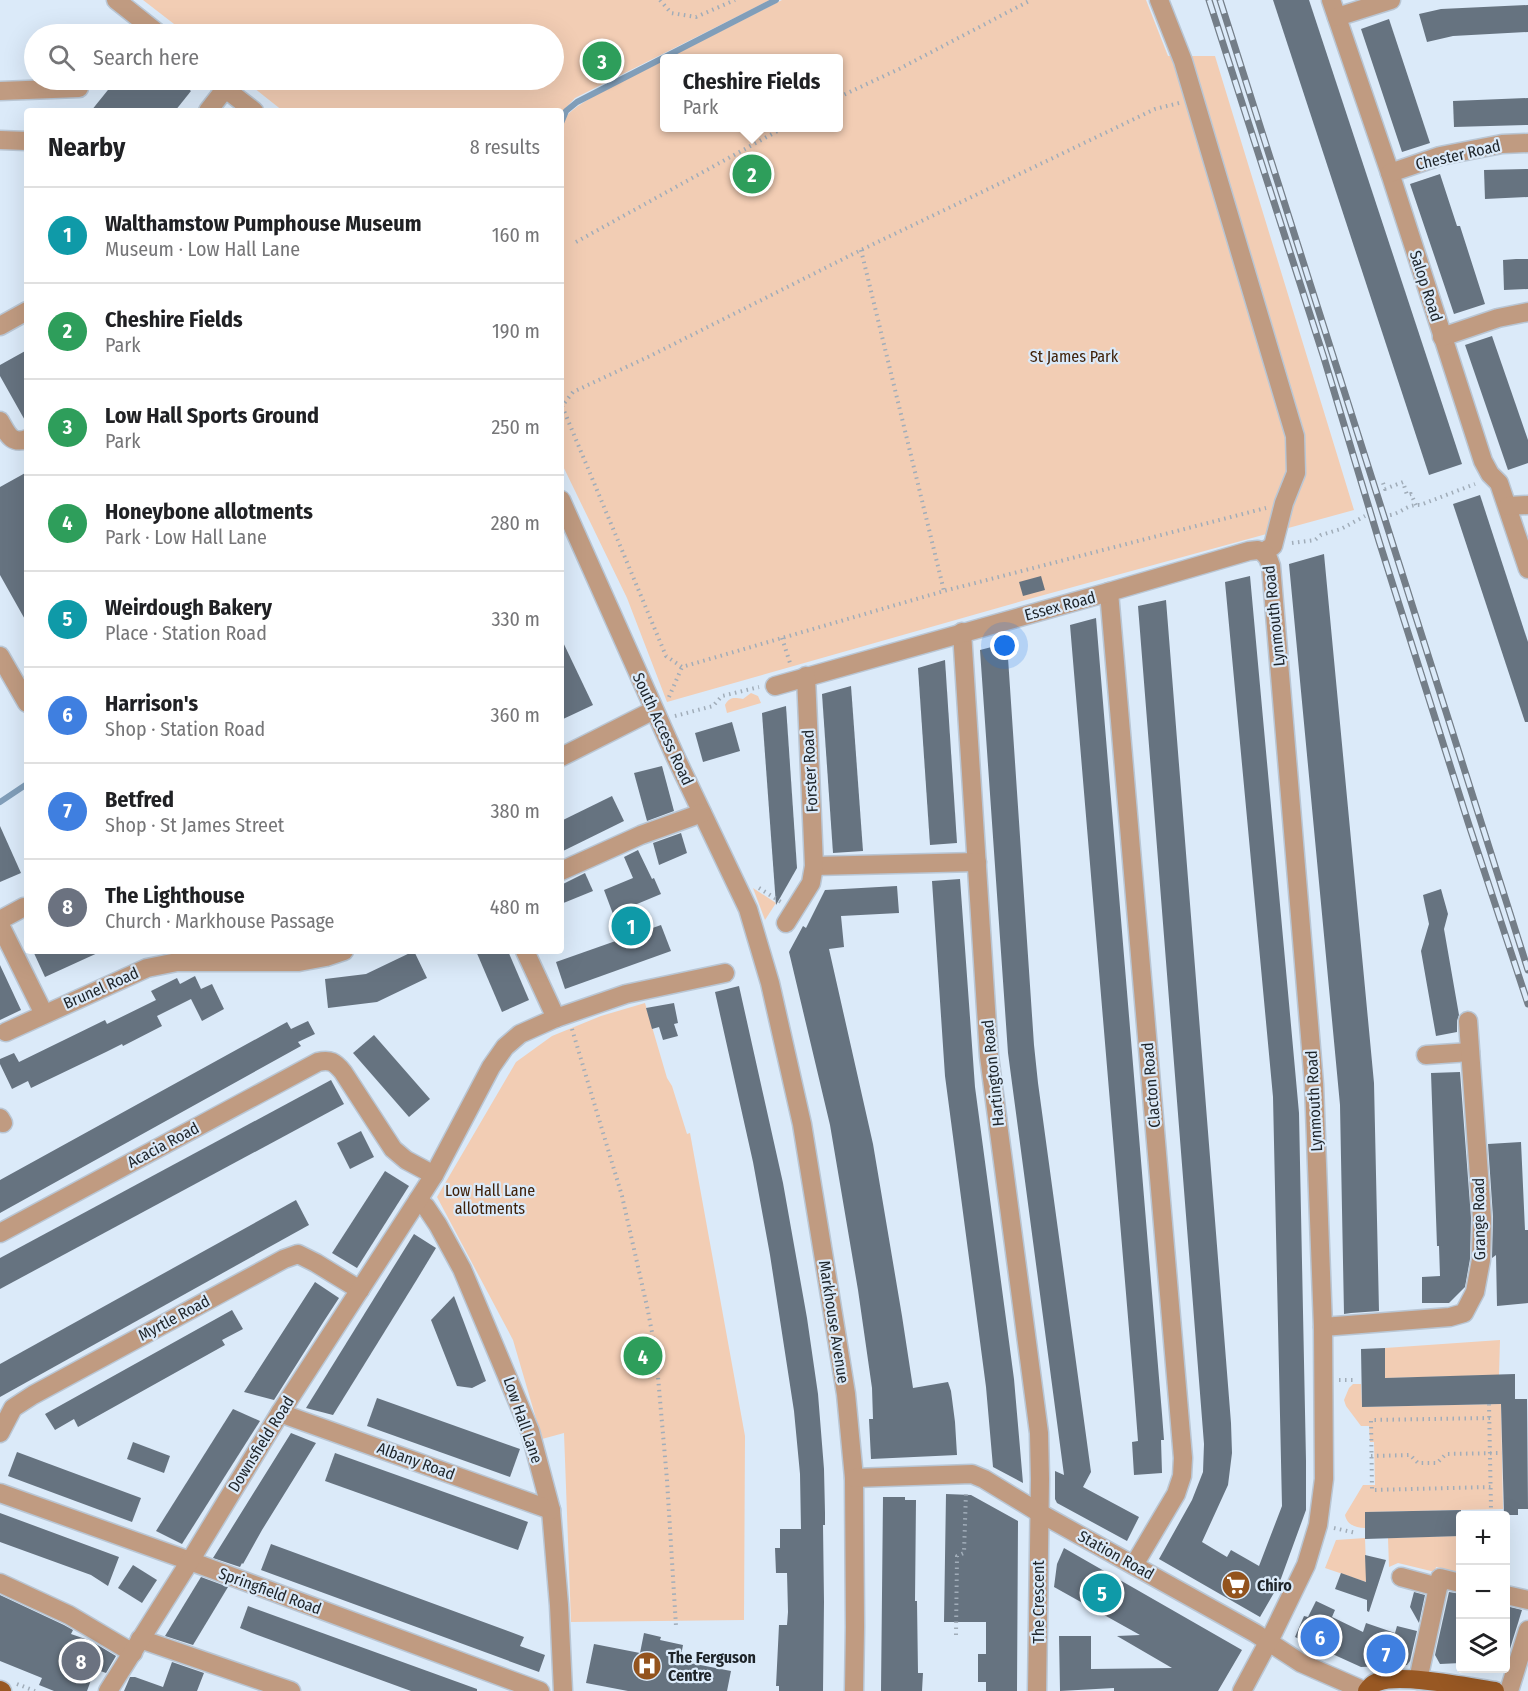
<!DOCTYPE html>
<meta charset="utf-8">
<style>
body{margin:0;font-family:"Fira Sans Condensed",sans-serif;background:#f2f2f2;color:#202124}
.controls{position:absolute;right:18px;bottom:18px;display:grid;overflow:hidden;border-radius:6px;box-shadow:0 6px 24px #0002}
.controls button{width:54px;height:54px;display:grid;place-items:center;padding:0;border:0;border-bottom:2px solid #e0e0e0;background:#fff;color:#202124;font:30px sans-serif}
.you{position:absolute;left:1005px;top:646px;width:21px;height:21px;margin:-15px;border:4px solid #fff;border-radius:50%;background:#1a73e8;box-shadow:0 0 0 9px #1a73e833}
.badge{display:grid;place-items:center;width:39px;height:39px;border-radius:50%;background:#93531d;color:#fff;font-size:20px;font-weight:700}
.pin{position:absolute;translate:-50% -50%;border:3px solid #fff;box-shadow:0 2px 6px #0006}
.popup{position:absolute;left:660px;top:54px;width:183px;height:78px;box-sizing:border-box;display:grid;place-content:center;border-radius:6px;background:#fff;filter:drop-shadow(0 2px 4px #0005);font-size:20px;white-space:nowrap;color:#757577}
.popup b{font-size:22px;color:#202124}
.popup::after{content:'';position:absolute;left:50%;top:100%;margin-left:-12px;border:12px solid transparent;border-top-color:#fff}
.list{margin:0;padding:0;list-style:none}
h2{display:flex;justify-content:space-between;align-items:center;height:78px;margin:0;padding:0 24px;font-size:26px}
h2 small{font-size:20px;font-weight:400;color:#757577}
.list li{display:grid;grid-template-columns:39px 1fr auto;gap:18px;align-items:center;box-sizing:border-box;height:96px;padding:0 24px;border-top:2px solid #e0e0e0}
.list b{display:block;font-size:22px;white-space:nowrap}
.list p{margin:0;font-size:20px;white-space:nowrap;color:#757577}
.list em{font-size:20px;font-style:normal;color:#757577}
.icon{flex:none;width:33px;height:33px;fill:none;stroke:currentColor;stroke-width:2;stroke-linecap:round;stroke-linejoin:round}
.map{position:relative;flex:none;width:1528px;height:1691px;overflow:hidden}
.search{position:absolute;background:#fff;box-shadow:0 6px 24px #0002;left:24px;top:24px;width:540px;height:66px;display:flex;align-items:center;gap:15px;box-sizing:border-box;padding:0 21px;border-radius:33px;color:#757577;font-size:22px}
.panel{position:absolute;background:#fff;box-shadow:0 6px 24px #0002;left:24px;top:108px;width:540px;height:846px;border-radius:6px}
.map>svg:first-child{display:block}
</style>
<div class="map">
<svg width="1528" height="1691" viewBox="0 0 1528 1691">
<rect width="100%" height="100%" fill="#dbeaf9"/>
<g fill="#f2cdb4">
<path d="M143,0H770L575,98L561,113V111H283L244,80H554V34H187Z"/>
<path d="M782,0H1146L1168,56H1215L1354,510L1022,601L667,702L627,598L561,462V138C562,130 563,122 567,116C577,101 646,70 665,60V128H839V58H668Z"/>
<path d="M751,693L758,696L761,703L727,713L725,705C730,696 735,698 743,699Z"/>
<path d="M753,888L776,903L765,920Z"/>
<path d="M645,1003L667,1078L672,1086L687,1134L690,1133L745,1436L744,1620L571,1622L564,1433L542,1439L513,1340L437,1197L516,1062L552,1036L601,1016Z"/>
<path d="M1500,1340L1499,1375L1385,1378V1348Z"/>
<path d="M1353,1384H1361L1362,1407L1501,1404L1503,1509L1365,1512V1528C1356,1528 1347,1525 1345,1515L1363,1485H1375L1374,1442H1370L1369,1426H1361L1346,1406L1344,1400L1349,1388Z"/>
<path d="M1460,1536V1573L1436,1567L1435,1572L1398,1563L1389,1567L1388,1538Z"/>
<path d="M1365,1538L1366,1567L1378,1586L1325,1568L1336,1540Z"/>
</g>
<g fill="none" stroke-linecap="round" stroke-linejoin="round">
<g stroke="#819eb9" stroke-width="6">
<path d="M561,123L566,111L577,102L776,0"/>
<path d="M0,802L27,784"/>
</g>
</g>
<g fill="#667380">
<path d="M1273,0H1309L1462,464L1429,475Z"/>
<path d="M1528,5V32L1453,36L1427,42L1419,14L1441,9Z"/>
<path d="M1389,19L1430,143L1402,152L1361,29Z"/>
<path d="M116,80H177L191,91L175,111H91Z"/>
<path d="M1528,98V125L1454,127L1453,101Z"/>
<path d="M1528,169V197L1485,199L1484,170Z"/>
<path d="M1440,174L1457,226H1460L1485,304L1454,314L1410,184Z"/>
<path d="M1516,259H1528V289L1504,290L1503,260Z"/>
<path d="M1492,336L1528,440V463L1508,470L1465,345Z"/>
<path d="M27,350V424L0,376V365Z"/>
<path d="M27,472V623L0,575V487Z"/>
<path d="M1480,495L1528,642V722H1525L1453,504Z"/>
<path d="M1324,554L1374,1083L1379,1311L1351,1313L1344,1314L1340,1105L1289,564Z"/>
<path d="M1041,576L1045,590L1023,596L1019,582Z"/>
<path d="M1250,576L1299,1113L1306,1461V1510L1279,1584L1260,1617L1159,1559L1192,1500L1203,1472L1204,1444L1138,606L1166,600L1231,1423L1232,1453L1228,1485L1202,1542L1227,1557L1231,1550L1259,1566L1282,1506L1273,1097L1225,582Z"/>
<path d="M1096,618L1162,1414L1164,1440H1161L1162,1473L1134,1475L1132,1442L1138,1441L1134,1389L1070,625Z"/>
<path d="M561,638L593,705L561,720Z"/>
<path d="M1007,643L1034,1045L1038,1083L1091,1472L1083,1487L1139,1517L1127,1541L1057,1503L1055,1499V1471L1064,1475L1008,1053L980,650Z"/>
<path d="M945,660L957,843L930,845L918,668Z"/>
<path d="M851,686L863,851L833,853L822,694Z"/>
<path d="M786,706L797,868L776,905L762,713Z"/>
<path d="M732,722L740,751L703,762L695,733Z"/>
<path d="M662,766L674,811L647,821L634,773Z"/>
<path d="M612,796L624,821L561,852V821Z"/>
<path d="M0,826L21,873L0,882Z"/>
<path d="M681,833L687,853L659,865L653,843Z"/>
<path d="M638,850L652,879L654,878L661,894L613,914L604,890L633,878L624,857Z"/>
<path d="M585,873L593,891L561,904V885Z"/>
<path d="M960,879L975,1087L1014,1379L1023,1483L993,1467L986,1387L945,1076L932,881Z"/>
<path d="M897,886L899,913L841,916L844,947L829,949L873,1144L902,1316L913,1388L948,1382L951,1391L955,1422L957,1455L871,1459L869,1419H873L872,1388L858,1290L830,1125L789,952L803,926L806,928L825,890Z"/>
<path d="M1441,889L1448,914L1444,929L1459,1015L1457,1021V1032L1436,1036L1421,951L1429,924L1423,895Z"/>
<path d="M661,925L671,951L565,989L556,962Z"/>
<path d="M33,951H102L45,977Z"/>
<path d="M414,951L427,978L377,1002L328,1008L325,979L366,974Z"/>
<path d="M476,951H508L529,1000L502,1012Z"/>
<path d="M0,965L21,1010L0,1020Z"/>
<path d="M195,976L201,989L212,984L224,1009L202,1021L191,999L157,1016L162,1026L123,1046L122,1044L106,1052L31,1088L28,1081L12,1089L0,1064V1059L14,1053L19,1062L105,1020L107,1024L156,1000L151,991L177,978L180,984Z"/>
<path d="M739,986L783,1183L807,1318L818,1394L824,1469L825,1513V1525H823L824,1602L823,1691H779V1686H776L779,1625H787L788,1612L787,1573H776L775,1548H780V1529H801L800,1474L794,1411L770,1255L753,1162L715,992Z"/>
<path d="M674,1003L678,1023L674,1024L678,1036L663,1040L659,1027L652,1029L646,1008Z"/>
<path d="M308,1021L315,1034L298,1042L301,1046L0,1213V1180L287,1022L291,1029Z"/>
<path d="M374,1035L430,1099L409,1117L353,1053Z"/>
<path d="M1460,1072L1471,1218L1470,1259L1465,1287L1449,1303H1422V1277L1440,1276L1439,1246H1437L1431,1073Z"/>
<path d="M331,1080L344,1104L0,1289V1258Z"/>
<path d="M361,1131L374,1157L350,1169L337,1143Z"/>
<path d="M1521,1142L1525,1230H1528V1303L1497,1306L1496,1255L1492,1258L1493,1217L1488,1144Z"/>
<path d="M385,1171L409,1186L357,1268L332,1253Z"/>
<path d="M296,1200L309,1225L0,1397V1364Z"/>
<path d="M414,1234L436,1248L416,1281L333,1415L306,1408Z"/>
<path d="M315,1282L339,1298L324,1321L274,1400L244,1392Z"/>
<path d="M454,1296L486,1381L472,1388L457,1386L431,1320Z"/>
<path d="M232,1310L243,1329L222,1340L225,1345L78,1427L74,1419L55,1430L45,1414Z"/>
<path d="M1385,1348V1378L1515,1374V1399H1527L1528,1509H1518V1515H1504L1501,1404L1362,1407L1361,1349Z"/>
<path d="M377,1398L520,1449L510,1477L367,1426Z"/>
<path d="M233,1409L260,1421L182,1544L156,1531Z"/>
<path d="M291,1433L316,1443L262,1530L243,1564L242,1563L240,1567L213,1558Z"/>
<path d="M133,1442L170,1456L164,1473L127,1459Z"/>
<path d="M17,1452L141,1498L132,1522L8,1476Z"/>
<path d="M335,1453L528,1522L518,1550L325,1481Z"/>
<path d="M946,1494L971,1495L1018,1521L1017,1691H986V1682H978V1654H986V1622H944Z"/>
<path d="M883,1497H905V1500H916L915,1601H917L918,1673H923L922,1691H881Z"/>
<path d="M1461,1510V1536L1365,1539V1512Z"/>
<path d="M0,1513L119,1557L108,1586L91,1575L0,1542Z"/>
<path d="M271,1544L524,1637L520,1646L545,1655L539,1672L261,1570Z"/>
<path d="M1064,1548L1242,1650L1218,1691H1114V1688L1060,1691L1059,1636H1091V1669L1172,1668L1117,1636L1140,1635L1054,1587L1057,1564Z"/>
<path d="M1365,1555L1386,1560L1369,1612L1367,1611V1600L1335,1589L1341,1573L1366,1582Z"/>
<path d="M133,1565L157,1580L142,1603L118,1588Z"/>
<path d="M201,1577L228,1587L193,1645L165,1636Z"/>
<path d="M1414,1592L1425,1595L1419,1623L1410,1607Z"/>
<path d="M1449,1592L1461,1594V1663L1440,1664L1435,1655Z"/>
<path d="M0,1595L64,1625L73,1630L71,1634L91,1641L116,1656L106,1673L95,1669L87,1691H54L39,1685L42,1678L0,1661Z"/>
<path d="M1316,1601L1335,1610L1332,1617L1363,1632L1366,1623L1395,1633L1397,1626L1417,1631L1410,1661L1407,1665L1361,1667L1295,1637L1304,1616L1308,1617Z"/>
<path d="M248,1606L477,1689V1691H411L252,1633L240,1628Z"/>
<path d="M1506,1606L1522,1610L1509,1652H1506Z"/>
<path d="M644,1633L661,1637L660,1640L683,1645L680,1661L731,1671L727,1691H628L586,1683L594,1644L640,1653Z"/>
<path d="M172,1662L204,1673L197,1691H124L130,1677H135L163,1687Z"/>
</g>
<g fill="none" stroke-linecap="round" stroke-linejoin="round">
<g stroke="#b9c6d4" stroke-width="21">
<g id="minor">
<path d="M116,0L159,34"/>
<path d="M1331,0L1390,173L1483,461L1490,474L1499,483L1528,569"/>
<path d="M1337,17L1391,0"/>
<path d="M214,80L254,111"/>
<path d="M0,91L79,88"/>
<path d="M208,111L225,89"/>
<path d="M0,140L27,141"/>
<path d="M1390,173L1440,156L1502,144L1528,143"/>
<path d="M0,326L27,311"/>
<path d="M1442,337L1498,318L1528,312"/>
<path d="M0,421C7,433 11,445 27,439"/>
<path d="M561,500L676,758L748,909L770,983L802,1124L846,1394L854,1478L855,1627L854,1691"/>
<path d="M1508,506L1528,505"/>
<path d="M1109,592L1183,1458L1182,1476L1176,1494L1134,1565"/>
<path d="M962,632L989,1056L1039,1433L1040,1479L1037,1691"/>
<path d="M0,656L27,703"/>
<path d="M775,686L1109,592L1249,551L1258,550L1263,552L1273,546L1284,503L1296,473L1295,436L1183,61L1159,0"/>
<path d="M561,757L654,710"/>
<path d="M814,866L977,862"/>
<path d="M561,871L641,835L702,813"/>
<path d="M0,920L24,907"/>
<path d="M786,923L811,883L814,866L806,676"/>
<path d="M0,925L44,1014"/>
<path d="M525,951L556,1018"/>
<path d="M6,1032L147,968L177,962H299L326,957L344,951"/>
<path d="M1426,1055L1470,1052"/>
<path d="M0,1118L3,1123"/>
<path d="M418,1200L426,1207L438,1225L462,1269L530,1431L551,1510L559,1605L563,1691"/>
<path d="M0,1233L318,1062C330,1059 335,1062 343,1072L393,1149L406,1160L434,1175"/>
<path d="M1323,1327L1450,1317L1464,1313L1475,1292L1481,1260L1482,1218L1468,1021"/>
<path d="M280,1413L551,1510"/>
<path d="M0,1433L13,1408L33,1395L284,1259L298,1254L316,1263L360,1290"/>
<path d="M854,1478L972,1474L984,1479L1038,1512L1255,1633L1301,1663L1365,1691"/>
<path d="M0,1493L190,1561L540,1691"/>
<path d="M1401,1577L1438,1587"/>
<path d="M0,1583L69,1615L133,1653"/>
<path d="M1506,1595L1528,1600"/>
<path d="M140,1639L291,1691"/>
<path d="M1418,1680L1440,1578L1460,1583"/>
<path d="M108,1691L190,1561L280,1413L418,1200L434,1175L491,1067L505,1047L520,1034L556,1018L626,994L725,973"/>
<path d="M1242,1691L1272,1635L1306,1565L1318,1525L1324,1479L1323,1327L1314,1084L1271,566L1268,558L1263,552"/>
<path d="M1509,1691L1528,1630"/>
</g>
</g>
<g stroke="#b9c6d4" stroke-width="21">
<g id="major">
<path d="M0,1690L2,1691"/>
<path d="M1367,1691C1370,1687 1373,1683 1378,1682C1400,1673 1469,1687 1495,1691"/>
</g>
</g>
<g stroke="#a1adb9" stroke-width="4" stroke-dasharray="1.5 4.5" stroke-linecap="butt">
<path d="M660,0L671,13L696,17L735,0"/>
<path d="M839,97L899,69L1031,0"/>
<path d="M1179,103L1155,109L861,250L650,356L573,392L562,406L666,656L682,667L944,591L1266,508"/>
<path d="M576,242L783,128"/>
<path d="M861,250L944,591"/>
<path d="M1383,483L1385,489L1403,482L1407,495L1411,494L1416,505"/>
<path d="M1390,515C1402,513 1407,504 1420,505L1475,484"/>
<path d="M1292,543L1315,540L1321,535L1341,529L1365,516"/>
<path d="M782,638L790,663"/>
<path d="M669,697L682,667"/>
<path d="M675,716L713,706L722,696L759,687"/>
<path d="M759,888L781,902"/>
<path d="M572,1029L622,1196L648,1311L656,1354L667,1480L676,1626"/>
<path d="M1339,1380H1353"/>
<path d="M1489,1404L1491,1509"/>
<path d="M1490,1418L1371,1420L1372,1490L1491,1487"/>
<path d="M1371,1456L1410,1455L1418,1463H1437L1446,1454L1502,1453"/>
<path d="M1334,1528L1356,1533"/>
<path d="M956,1635L957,1556L964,1553L966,1492"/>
<path d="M17,1684L35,1691"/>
</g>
<use href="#minor" stroke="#c09b81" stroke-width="18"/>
<use href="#major" stroke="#985823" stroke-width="18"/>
<g stroke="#747e88" stroke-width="7">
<g id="rail">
<path d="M1209,0L1324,358L1379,541L1468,822L1528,1004"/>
<path d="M1220,0L1528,970"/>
</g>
</g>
<use href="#rail" stroke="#dbeaf9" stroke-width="4.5" stroke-dasharray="14" stroke-linecap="butt"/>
</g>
<defs>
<g id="supermarket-disc" transform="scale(1.5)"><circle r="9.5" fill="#93531d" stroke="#dbeaf9"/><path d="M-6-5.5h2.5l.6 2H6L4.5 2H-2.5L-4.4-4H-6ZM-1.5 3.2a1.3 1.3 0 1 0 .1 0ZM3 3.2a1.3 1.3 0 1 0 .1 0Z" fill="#fff"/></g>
<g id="hospital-disc" transform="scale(1.5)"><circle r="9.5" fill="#93531d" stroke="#dbeaf9"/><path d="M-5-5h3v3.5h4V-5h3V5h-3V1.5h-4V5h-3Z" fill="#fff"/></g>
</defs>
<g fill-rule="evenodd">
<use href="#supermarket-disc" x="1236" y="1585"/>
<use href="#hospital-disc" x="647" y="1666"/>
</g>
<g text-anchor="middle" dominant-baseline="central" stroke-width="4.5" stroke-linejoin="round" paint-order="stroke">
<g font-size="16" fill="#1e2429" stroke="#dbeaf9">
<text transform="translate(1458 155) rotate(-13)">Chester Road</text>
<text transform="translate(1426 286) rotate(72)">Salop Road</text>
<text transform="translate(1060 606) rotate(-15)">Essex Road</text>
<text transform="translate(1274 616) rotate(-96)">Lynmouth Road</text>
<text transform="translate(663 729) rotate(65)">South Access Road</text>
<text transform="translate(810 771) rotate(-93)">Forster Road</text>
<text transform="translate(101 988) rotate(-24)">Brunel Road</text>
<text transform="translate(993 1073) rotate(-96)">Hartington Road</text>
<text transform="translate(1151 1085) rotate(-95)">Clacton Road</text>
<text transform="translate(1314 1101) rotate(-93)">Lynmouth Road</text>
<text transform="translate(163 1145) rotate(-28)">Acacia Road</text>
<text transform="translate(1479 1219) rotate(-91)">Grange Road</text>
<text transform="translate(174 1318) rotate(-28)">Myrtle Road</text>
<text transform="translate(834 1322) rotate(81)">Markhouse Avenue</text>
<text transform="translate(523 1420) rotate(71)">Low Hall Lane</text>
<text transform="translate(261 1444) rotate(-58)">Downsfield Road</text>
<text transform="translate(416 1461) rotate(20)">Albany Road</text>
<text transform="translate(1116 1555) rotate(29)">Station Road</text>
<text transform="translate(270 1591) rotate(20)">Springfield Road</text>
<text transform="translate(1038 1602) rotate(-90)">The Crescent</text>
</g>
<g font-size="16" fill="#40220a" stroke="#dbeaf9">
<text x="1074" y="356">St James Park</text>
<text x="490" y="1190">Low Hall Lane<tspan x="490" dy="18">allotments</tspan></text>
</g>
<g font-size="16" font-weight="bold" fill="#1e2429" stroke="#dbeaf9" text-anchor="start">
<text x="1257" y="1585">Chiro</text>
<text x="668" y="1657">The Ferguson<tspan x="668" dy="18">Centre</tspan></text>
</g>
</g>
</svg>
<div class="controls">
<button>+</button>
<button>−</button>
<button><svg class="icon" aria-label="layers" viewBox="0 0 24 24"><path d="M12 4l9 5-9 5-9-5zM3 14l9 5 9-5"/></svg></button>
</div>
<div class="you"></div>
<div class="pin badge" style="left:631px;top:926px;background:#0f9aa8">1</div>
<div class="pin badge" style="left:752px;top:174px;background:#2e9e5b">2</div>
<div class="popup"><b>Cheshire Fields</b>Park</div>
<div class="pin badge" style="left:602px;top:61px;background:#2e9e5b">3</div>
<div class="pin badge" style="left:643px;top:1356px;background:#2e9e5b">4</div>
<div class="pin badge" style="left:1102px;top:1593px;background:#0f9aa8">5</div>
<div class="pin badge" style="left:1320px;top:1637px;background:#3f7fe0">6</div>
<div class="pin badge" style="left:1386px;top:1654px;background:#3f7fe0">7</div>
<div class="pin badge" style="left:81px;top:1661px;background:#6b7280">8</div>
<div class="search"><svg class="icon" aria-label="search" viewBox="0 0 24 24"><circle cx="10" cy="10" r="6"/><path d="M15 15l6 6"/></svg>Search here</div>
<section class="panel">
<h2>Nearby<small>8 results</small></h2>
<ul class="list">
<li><span class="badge" style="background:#0f9aa8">1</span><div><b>Walthamstow Pumphouse Museum</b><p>Museum · Low Hall Lane</p></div><em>160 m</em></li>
<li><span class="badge" style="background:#2e9e5b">2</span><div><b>Cheshire Fields</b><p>Park</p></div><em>190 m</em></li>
<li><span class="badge" style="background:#2e9e5b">3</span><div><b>Low Hall Sports Ground</b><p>Park</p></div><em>250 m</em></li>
<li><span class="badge" style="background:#2e9e5b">4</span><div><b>Honeybone allotments</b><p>Park · Low Hall Lane</p></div><em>280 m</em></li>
<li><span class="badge" style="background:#0f9aa8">5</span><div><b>Weirdough Bakery</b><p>Place · Station Road</p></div><em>330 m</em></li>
<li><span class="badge" style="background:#3f7fe0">6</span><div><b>Harrison's</b><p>Shop · Station Road</p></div><em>360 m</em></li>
<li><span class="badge" style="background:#3f7fe0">7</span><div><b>Betfred</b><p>Shop · St James Street</p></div><em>380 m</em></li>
<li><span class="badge" style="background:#6b7280">8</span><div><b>The Lighthouse</b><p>Church · Markhouse Passage</p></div><em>480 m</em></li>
</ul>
</section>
</div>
